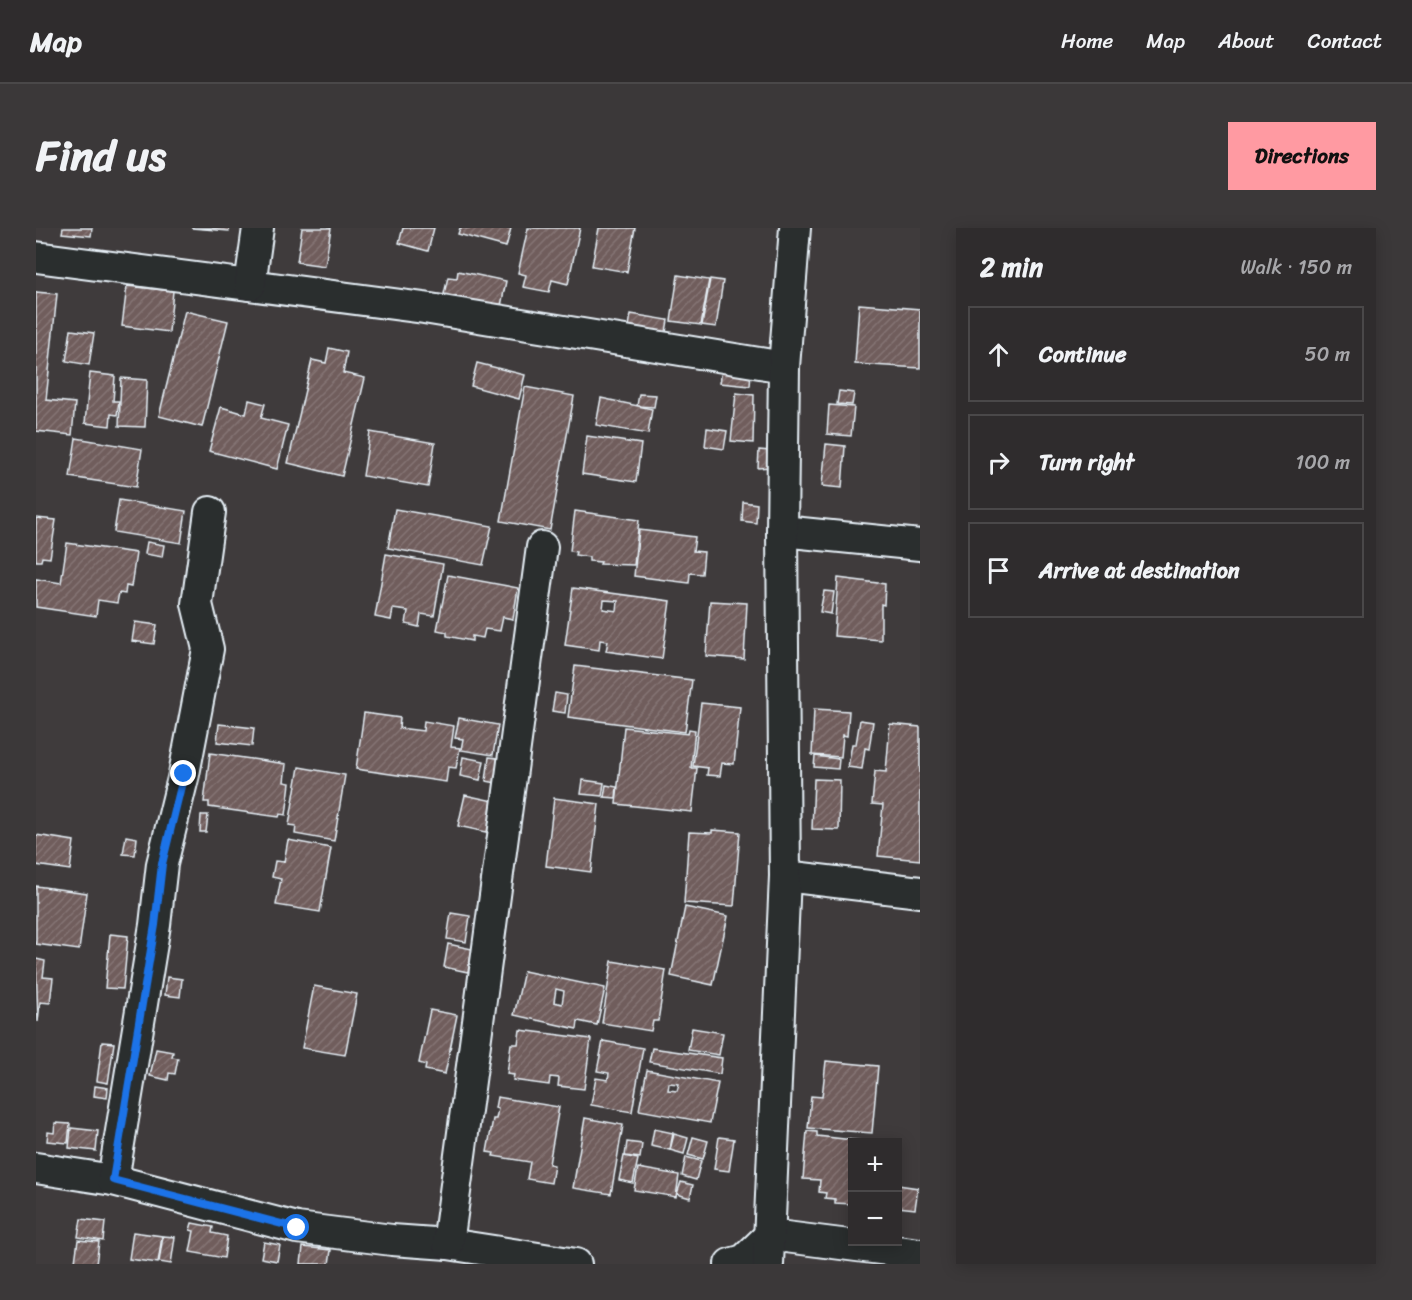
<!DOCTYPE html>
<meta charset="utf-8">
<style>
body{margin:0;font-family:Sriracha,sans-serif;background:#3b3839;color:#f1f3f6}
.controls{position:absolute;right:18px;bottom:18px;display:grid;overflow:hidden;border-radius:0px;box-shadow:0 3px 15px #0003}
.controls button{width:54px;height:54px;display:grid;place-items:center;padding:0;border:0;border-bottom:2px solid #4a4849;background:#2f2c2d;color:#f1f3f6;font:30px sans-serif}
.stop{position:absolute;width:18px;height:18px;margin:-14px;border:4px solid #1a73e8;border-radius:50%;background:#fff}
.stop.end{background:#1a73e8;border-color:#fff;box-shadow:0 2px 6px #0008}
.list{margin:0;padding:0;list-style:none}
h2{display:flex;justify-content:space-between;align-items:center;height:78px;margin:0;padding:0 24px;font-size:26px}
h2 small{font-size:20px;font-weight:400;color:#a7a7aa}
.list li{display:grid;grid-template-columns:39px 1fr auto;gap:18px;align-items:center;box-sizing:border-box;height:96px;margin:0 12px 12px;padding:0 12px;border:2px solid #4a4849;border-radius:0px}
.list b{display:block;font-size:22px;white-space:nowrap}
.list em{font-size:20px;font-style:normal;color:#a7a7aa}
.icon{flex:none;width:33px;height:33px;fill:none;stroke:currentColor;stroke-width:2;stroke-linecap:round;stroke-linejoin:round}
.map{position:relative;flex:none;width:884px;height:1036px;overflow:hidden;border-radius:0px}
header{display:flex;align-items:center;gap:36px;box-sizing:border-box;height:84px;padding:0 30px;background:#2f2c2d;border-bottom:2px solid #4a4849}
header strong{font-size:28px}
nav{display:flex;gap:33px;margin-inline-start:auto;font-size:21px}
.intro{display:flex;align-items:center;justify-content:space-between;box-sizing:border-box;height:144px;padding:0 36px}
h1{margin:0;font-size:42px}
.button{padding:15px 27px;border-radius:0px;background:#ff9aa2;color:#111;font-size:21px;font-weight:700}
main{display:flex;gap:36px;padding:0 36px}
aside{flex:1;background:#2f2c2d;border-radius:0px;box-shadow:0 3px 15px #0003}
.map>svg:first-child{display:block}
</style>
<header>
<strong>Map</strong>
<nav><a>Home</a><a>Map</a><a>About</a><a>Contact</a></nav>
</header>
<div class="intro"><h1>Find us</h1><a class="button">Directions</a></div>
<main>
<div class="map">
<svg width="884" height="1036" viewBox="0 0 884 1036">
<defs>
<pattern id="building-hatch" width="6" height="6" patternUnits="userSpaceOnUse" patternTransform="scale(1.5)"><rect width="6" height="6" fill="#705d5c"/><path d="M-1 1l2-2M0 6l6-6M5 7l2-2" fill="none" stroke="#847574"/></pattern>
</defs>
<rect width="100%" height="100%" fill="#3f3b3c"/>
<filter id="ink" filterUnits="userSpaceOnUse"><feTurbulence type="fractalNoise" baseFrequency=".0167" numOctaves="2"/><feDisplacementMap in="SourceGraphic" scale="12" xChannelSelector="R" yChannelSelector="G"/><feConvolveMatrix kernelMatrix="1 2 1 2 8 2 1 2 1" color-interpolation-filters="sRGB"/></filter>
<g filter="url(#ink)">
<g fill="url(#building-hatch)" stroke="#e8f1f8" stroke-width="1.5" fill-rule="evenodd">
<path d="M27,0H56L55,8L26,5Z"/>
<path d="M155,0H194L193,3Z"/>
<path d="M266,0H295L289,38L261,34Z"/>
<path d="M367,0H398L392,23L363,15Z"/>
<path d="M424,0H475L470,19L422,6Z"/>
<path d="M492,0H544L532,56L516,52L513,64L487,59L490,47L482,45Z"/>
<path d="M563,0H599L591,44L556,38Z"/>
<path d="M422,43L470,53L465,78L408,66L412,49L421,50Z"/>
<path d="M642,47L673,52L665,97L635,93Z"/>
<path d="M674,51L687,53L680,99L666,97Z"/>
<path d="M91,58L137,63L133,104L86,98Z"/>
<path d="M0,64L21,66L10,172L39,175L36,207L0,203Z"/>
<path d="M823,76L884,81V140L819,136Z"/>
<path d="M149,83L192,93L166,199L123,188Z"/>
<path d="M595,86L632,92L629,110L592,105Z"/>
<path d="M35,102L58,105L53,137L30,133Z"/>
<path d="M293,120L311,124L307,145L329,150L306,248L252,235L276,132L290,135Z"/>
<path d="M441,135L489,147L483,171L435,158Z"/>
<path d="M686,142L715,145L714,158L684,155Z"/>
<path d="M54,145L79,148L77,173H83L81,187L75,186L74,198L49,195Z"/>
<path d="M85,150L111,152L109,199L83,198Z"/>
<path d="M489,159L538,168L514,302L465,293Z"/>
<path d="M803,163L818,165L816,177L801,176Z"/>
<path d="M700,165L718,167L717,215L695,213Z"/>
<path d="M603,166L620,167L618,179L601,178Z"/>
<path d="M565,170L616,181L612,206L560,197Z"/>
<path d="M213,172L229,176L225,190L252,197L241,241L173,223L185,179L210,186Z"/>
<path d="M793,177L818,179L815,208L791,206Z"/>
<path d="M671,200L691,203L688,221L669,218Z"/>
<path d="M334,204L399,215L392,259L327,248Z"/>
<path d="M551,208L605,216L600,254L546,246Z"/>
<path d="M40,210L106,221L100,259L34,249Z"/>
<path d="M790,216L809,218L806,260L786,258Z"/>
<path d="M723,222L734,223V239L722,240Z"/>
<path d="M83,272L150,283L145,315L78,304Z"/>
<path d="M707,274L721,276L720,295L706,293Z"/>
<path d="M359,281L456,298L447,337L352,320Z"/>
<path d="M539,283L603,292L598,337L564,336L565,334L553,333V329L539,327L540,324L534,323Z"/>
<path d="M0,290L20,292L14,330L6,329L5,333H0Z"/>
<path d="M603,302L659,309L657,323L668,324L666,346L654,345L653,355L598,348Z"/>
<path d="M111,314L128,317L126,329L109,326Z"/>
<path d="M31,315L100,325L95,359L90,358L89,366L83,365L81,375L62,372L60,388L0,379V351L25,355Z"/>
<path d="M350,326L407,336L398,388L385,386L383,399L370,396L372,383L357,381L355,392L339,389Z"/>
<path d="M412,347L482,360L477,391L467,389L464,403L449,401L447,410L436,408V413L411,408V404L401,402Z"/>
<path d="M802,350L849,356L848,377L845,376V412L798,408Z"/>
<path d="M537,360L634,373L626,431L570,423L572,413L564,412L563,422L529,417ZM568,372L582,373L581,383L567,381Z"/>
<path d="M788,363L798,364L795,386L784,384Z"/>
<path d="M674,373L711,375L708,431L670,428Z"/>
<path d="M99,394L121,397L118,416L96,413Z"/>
<path d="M539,438L656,452L649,504L532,489Z"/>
<path d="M519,465L531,467L529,485L516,483Z"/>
<path d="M665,475L704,479L698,536L686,535L684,548L671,547L672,540L657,538Z"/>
<path d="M778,481L813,483L811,508L807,507L805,529L776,527Z"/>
<path d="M328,485L364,490L363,500L387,503L388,493L418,498L415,519L424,520L420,540L412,539L410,554L320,541Z"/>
<path d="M423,490L462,497L457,527L425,522L427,511L419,510Z"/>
<path d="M824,492L837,494L833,521L829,520L826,541L812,539L816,516H820Z"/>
<path d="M183,496L218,500L216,518L181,514Z"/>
<path d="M854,496L884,499V632L842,628L847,577L836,576L839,543L850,544Z"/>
<path d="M588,499L652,506L653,501L659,502L655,540H661L656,584L580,576Z"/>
<path d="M174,525L250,536L248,554L254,555L250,587L244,586L243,589L173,579V574H168Z"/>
<path d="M779,528L803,531L802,541L778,539Z"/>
<path d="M427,529L448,533L444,552L424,548Z"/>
<path d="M453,529L469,531L466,556L450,553Z"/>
<path d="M263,539L309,547L298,613L259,606L260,598L253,597Z"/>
<path d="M778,551L804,552L803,602L776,601Z"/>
<path d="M547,552L568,555L566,568L545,566Z"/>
<path d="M570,557L581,559L580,570L568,569Z"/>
<path d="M429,567L462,574L455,605L422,598Z"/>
<path d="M518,570L563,576L555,644L510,638Z"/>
<path d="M165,587H172L170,604H164Z"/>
<path d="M676,602L704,604L698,678L648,675L653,604L676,605Z"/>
<path d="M0,607L38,613L34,642L0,637Z"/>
<path d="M90,608L101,610L99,627L87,626Z"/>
<path d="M252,612L295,620L284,684L240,677L245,651L236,649L239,633L248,634Z"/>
<path d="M0,658L51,665L43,722L0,716Z"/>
<path d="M649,679L692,688L677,757L635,748Z"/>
<path d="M415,685L434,688L430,714L411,711Z"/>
<path d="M74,706L92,708L87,761L69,760Z"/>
<path d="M412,716L436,721L432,744L408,739Z"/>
<path d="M0,731L9,733L7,749L17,750L14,775L4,774L2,794Z"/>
<path d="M576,733L630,742L622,793H617L615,803L566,795Z"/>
<path d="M488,743L569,760L561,797L542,793L541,801L478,787ZM520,761L528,763L526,776L518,774Z"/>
<path d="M131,749L146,751L144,769L129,767Z"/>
<path d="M278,758L321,766L309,827L266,820Z"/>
<path d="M394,782L421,787L409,846L389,842L390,837L383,835Z"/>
<path d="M656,800L687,805L683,827L652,822Z"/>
<path d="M484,802L555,811L548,861L522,858L523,850L514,849L513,857L477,852L478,847L471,846L475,816H482Z"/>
<path d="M567,813L607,820L596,884L555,877L560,850L572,852L573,845L561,843Z"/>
<path d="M66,814L78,815L72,855L61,853Z"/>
<path d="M616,820L686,830L684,846L613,834Z"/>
<path d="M120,821L137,824L136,829L142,830L139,846L133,845L132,852L114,848Z"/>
<path d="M790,833L842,838L836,905L772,900L775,868L786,869Z"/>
<path d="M611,842L682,855L674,895L603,882ZM633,855L643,856L641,863L632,862Z"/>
<path d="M59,858L72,860L71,870L58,868Z"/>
<path d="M461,869L523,879L513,936L518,937L515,955L491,951L494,934L457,928L458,925L451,924L457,891H460L462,881L459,880Z"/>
<path d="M549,890L587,897L575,966L537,960Z"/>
<path d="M19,895L34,896L32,915L11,913L12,904L18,905Z"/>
<path d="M35,900L62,903L60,923L33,920Z"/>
<path d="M618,901L637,905L634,922L615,918Z"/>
<path d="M771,903L781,904V908L836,914H816V976L799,975V971L789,970L790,965L783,964L784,952L767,951Z"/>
<path d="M638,906L652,910L648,926L634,922Z"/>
<path d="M657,909L672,913L667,931L652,927Z"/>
<path d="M683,909L698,911L693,943L678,941Z"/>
<path d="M591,914L606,916L604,930L589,928Z"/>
<path d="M588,928L602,931L597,955L583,952Z"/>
<path d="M650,929L665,933L660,952L646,948Z"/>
<path d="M602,940L643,947L640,969L598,962Z"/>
<path d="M645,954L657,957L654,970L641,966Z"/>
<path d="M862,957L882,960L879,981L862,979Z"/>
<path d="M45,991L69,994L67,1013L42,1009Z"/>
<path d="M156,995L177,999L176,1005L191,1008L188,1030L154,1024L158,1003L154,1002Z"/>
<path d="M97,1004L126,1008L122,1035L93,1031Z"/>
<path d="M127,1008L139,1009L135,1036L123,1034Z"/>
<path d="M42,1012L63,1014L60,1036L39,1034Z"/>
<path d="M228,1014L244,1017L241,1033L225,1030Z"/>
<path d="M267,1019L295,1022L293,1036H265Z"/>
</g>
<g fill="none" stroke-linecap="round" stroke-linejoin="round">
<g stroke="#e8f1f8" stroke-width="34">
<g id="street">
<path d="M0,29L388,80L748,139"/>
<path d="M214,57L222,0"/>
<path d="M746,303L884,317"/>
<path d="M749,648L884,664"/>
<path d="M0,940L77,952L261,1000L356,1012L412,1016L540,1036"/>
<path d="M77,952L119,697L126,636L148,546L172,421L161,376L174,284"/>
<path d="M412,1016L506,319"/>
<path d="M694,1036L708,1032L734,1007L884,1026"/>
<path d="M732,1036L749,648L746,303L748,139L759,0"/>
</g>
</g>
<use href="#street" stroke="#2a2d2e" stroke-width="30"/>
</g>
</g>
<g fill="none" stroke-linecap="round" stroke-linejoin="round" filter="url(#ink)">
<path stroke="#1a73e8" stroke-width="8" d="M148,546L126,636L119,697L77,952L261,1000"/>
</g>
</svg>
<div class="controls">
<button>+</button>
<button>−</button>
</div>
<div class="stop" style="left:261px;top:1000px"></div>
<div class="stop end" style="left:148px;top:546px"></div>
</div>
<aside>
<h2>2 min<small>Walk · 150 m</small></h2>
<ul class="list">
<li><svg class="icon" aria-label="ahead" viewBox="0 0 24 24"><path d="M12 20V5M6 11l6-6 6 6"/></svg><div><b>Continue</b></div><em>50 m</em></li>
<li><svg class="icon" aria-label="right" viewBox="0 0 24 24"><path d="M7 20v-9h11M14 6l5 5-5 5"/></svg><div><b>Turn right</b></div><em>100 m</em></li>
<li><svg class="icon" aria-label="arrive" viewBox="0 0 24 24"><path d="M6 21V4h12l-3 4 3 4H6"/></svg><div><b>Arrive at destination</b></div></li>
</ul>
</aside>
</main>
